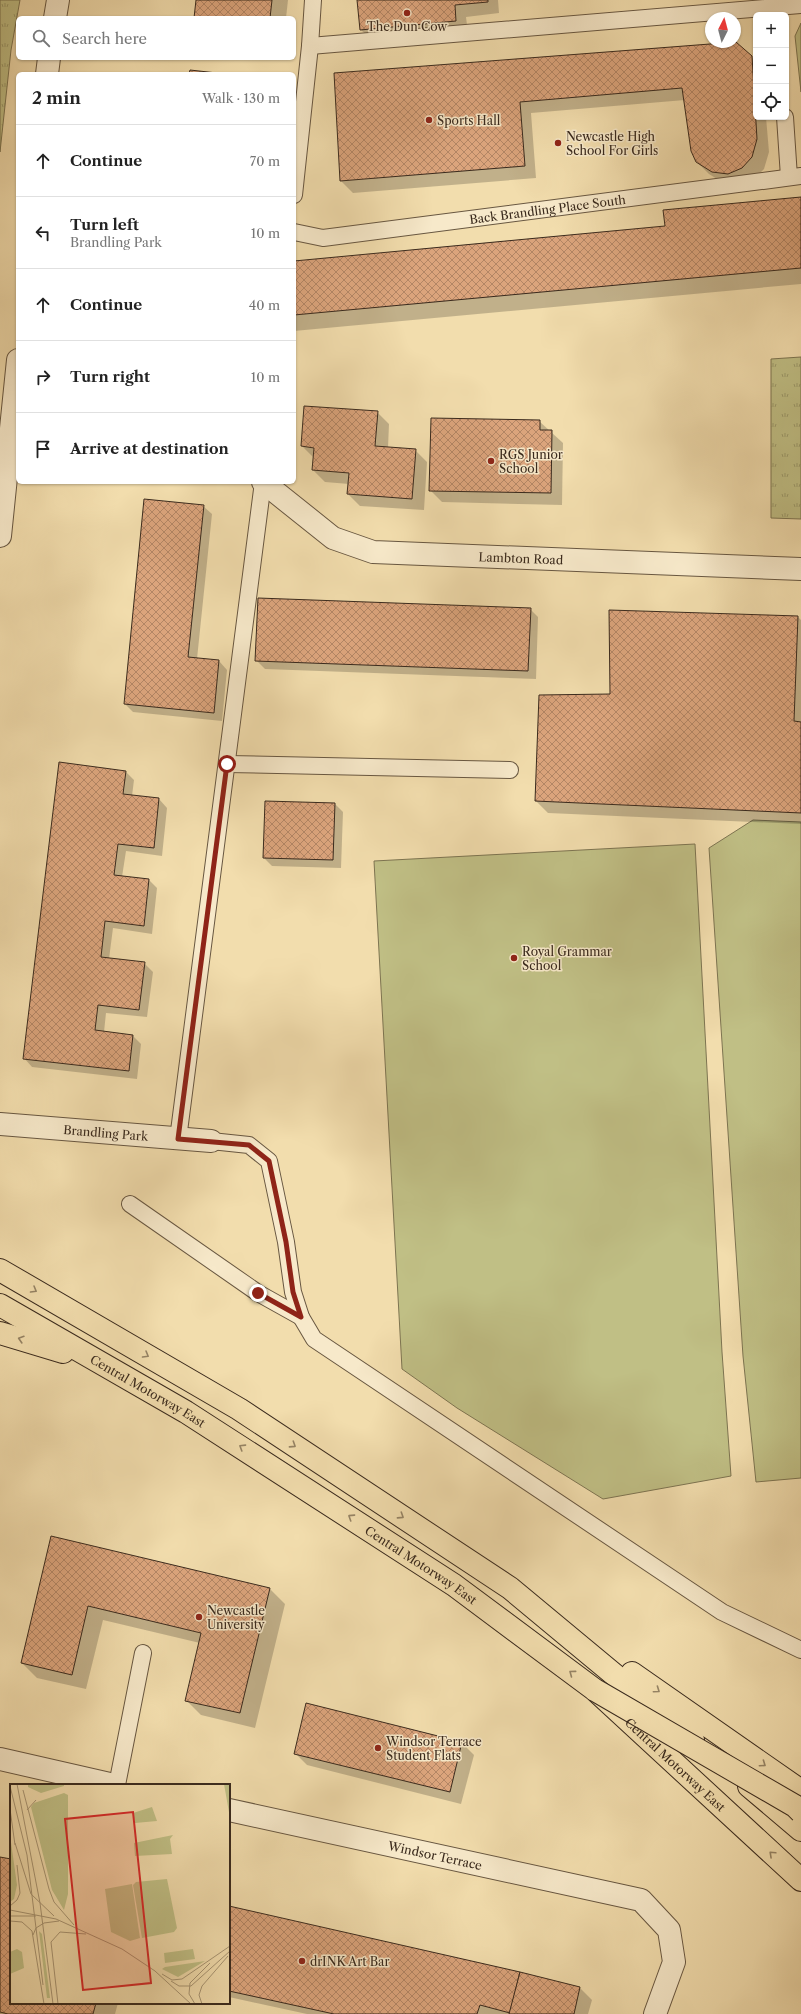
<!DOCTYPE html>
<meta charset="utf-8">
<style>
body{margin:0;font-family:"Libre Caslon Text",serif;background:#f2f2f2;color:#222}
.controls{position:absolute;right:12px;top:12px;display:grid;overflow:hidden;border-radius:6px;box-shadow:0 1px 3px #0004}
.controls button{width:36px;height:36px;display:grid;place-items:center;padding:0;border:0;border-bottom:1px solid #e0e0e0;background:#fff;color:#222;font:20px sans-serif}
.compass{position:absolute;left:705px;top:12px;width:36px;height:36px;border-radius:50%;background:#fff;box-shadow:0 1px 3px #0004;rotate:6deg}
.stop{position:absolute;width:12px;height:12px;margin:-9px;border:3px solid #8f2418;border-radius:50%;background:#fff}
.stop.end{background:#8f2418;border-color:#fff;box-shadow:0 1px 4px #0008}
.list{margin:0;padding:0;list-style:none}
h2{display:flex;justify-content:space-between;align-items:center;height:52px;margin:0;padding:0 16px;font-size:17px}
h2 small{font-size:13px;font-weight:400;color:#767676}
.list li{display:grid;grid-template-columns:26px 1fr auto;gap:12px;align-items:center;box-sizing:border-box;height:72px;padding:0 16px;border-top:1px solid #e0e0e0}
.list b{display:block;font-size:15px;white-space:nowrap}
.list p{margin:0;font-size:13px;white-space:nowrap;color:#767676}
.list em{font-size:13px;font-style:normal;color:#767676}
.icon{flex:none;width:22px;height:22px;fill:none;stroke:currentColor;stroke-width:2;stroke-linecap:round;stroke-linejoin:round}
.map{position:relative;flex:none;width:801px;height:2014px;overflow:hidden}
.search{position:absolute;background:#fff;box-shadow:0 1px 3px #0004;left:16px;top:16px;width:280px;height:44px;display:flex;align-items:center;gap:10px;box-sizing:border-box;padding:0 14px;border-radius:6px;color:#767676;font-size:15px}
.panel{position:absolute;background:#fff;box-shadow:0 1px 3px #0004;left:16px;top:72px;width:280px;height:412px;border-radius:6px}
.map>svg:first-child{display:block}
</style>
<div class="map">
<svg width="801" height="2014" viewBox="0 0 801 2014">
<defs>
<pattern id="park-tufts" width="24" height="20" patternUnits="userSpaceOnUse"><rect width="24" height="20" fill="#c0bf85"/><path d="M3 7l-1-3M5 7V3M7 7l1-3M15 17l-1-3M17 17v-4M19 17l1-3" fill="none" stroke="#9d9b6c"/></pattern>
<pattern id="building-cross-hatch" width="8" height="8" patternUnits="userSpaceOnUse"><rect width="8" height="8" fill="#dba47c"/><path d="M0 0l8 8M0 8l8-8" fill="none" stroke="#b38665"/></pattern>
</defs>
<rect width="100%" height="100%" fill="#f2ddad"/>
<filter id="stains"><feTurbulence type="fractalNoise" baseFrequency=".005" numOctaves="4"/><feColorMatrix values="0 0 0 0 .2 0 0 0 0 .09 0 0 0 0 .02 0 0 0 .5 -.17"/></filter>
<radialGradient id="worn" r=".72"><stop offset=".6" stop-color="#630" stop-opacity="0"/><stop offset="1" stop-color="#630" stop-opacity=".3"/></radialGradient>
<g fill="#c0bf85" stroke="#7d7451">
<path d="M801,23V92L795,36Z"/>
<path d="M753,820L801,822V1478L756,1482L743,1356L709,848Z"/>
<path d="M695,844L722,1352L731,1476L603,1499L457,1408L402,1369L374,861Z"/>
</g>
<g fill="url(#park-tufts)" stroke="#7d7451">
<path d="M0,0H20L11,50L0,152Z"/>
<path d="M801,357V519L771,518V359Z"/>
</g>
<g fill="#0003">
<path d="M197,0H288L286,18H195Z"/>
<path d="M358,0H498L499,13L466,17L468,33L373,41L361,30Z"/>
<path d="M751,57L756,61V117H766L769,152L764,169L754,179L725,184L709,174L697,162L685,100L531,113L536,178L353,193L341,181L335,74Z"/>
<path d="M801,198V284L294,331V262L666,227Z"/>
<path d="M377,412L389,424L388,448L415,450L427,462L424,510L360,506L348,494L349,484L325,482L313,470L314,458L302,446Z"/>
<path d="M539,421L563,443L562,505L442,502L430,490Z"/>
<path d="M203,506L212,514L197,659L219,661L227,670L222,721L133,712L125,704Z"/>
<path d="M530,609L538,617L536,679L265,669L256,660Z"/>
<path d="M610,611L798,617L801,620V824L548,813L536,801L611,695Z"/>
<path d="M125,771L134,780L132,796L159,799L167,808L162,856L126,851L122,877L149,880L157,888L152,934L113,928L109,959L144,963L153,972L147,1017L106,1013L104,1032L133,1036L141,1044L137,1079L32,1067L24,1058Z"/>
<path d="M335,804L343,812L341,868L272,866L264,858Z"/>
<path d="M52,1537L270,1589L285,1604L255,1728L201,1715L186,1700L200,1643L103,1620L86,1689L37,1678L22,1663Z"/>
<path d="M462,1743L474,1755L461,1804L307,1765L295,1753Z"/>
<path d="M0,1858L11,1860V2003H118L115,2014H0Z"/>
<path d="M229,1907L580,1988L592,2000L588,2014H307L229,1997Z"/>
</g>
<g fill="url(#building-cross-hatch)" stroke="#3a2a1d">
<path d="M196,0H272L270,18H194Z"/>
<path d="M357,0H488V2L455,5L456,21L360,30Z"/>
<path d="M736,42L752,56L757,139L752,157L742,168L728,174L712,172L696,162L691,151L682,88L520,102L525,166L340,181L334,73Z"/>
<path d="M190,70L226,74H189Z"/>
<path d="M801,197V268L294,315V261L665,226L663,210Z"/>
<path d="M304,406L378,411L375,446L416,449L412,499L347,494L349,473L312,470L314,448L301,446Z"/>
<path d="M431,418L540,420V430H552L551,493L429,491Z"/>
<path d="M144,499L204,505L188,657L219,660L214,713L124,704Z"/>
<path d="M258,598L531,608L528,671L255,661Z"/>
<path d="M609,610L798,616L794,721L801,722V813L535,801L539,695L610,694Z"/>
<path d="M59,762L126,771L123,794L159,798L154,848L118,844L114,875L149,879L144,926L105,921L101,957L145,962L139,1010L98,1005L95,1030L133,1035L129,1071L23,1059Z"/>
<path d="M265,801L335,803L333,860L263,858Z"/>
<path d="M51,1536L270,1588L240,1713L185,1701L201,1633L88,1606L72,1675L21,1663Z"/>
<path d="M306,1703L462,1742L450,1792L294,1754Z"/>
<path d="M0,1857L11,1859V2003H96L93,2014H8L0,2012Z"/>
<path d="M229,1906L520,1972L510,2013L480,2005L477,2014H334L229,1991Z"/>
<path d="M520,1972L580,1987L574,2014H509Z"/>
</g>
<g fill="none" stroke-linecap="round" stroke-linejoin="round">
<g stroke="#685741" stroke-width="18">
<g id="lane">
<path d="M310,46L801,5"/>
<path d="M785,117L789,177"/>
<path d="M294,195L310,46L313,0"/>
<path id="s1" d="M294,232L323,238L801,176"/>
<path d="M227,764L510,770"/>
<path d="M178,1139L263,482"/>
<path d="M211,1141L249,1145L269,1161L286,1242L293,1292L301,1317L314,1339L722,1612L801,1650"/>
<path d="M130,1204L258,1293L301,1317"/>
<path d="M117,1785L143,1653"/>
</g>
</g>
<g stroke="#685741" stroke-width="24">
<g id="street">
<path d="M55,18L58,0"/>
<path d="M47,74L49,58"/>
<path id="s2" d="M263,482L333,538L373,552L801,569"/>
<path d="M0,536L18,360"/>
<path id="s3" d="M0,1124L211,1141"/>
<path d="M0,1759L114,1785"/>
<path id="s4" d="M229,1810L641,1900L669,1930L674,1962L655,2014"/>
</g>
</g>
<g stroke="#3a2a1d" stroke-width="24">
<g id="highway">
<path d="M0,1270L239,1409L510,1588L693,1740"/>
<path id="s5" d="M0,1305L186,1412L454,1585L595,1690L801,1880"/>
<path d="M0,1333L63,1352"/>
<path d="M632,1673L801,1791"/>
<path d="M749,1786L801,1830"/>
</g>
</g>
<use href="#lane" stroke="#f7e9ca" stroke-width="16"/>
<use href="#street" stroke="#f7e9ca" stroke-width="22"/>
<use href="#highway" stroke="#f2ddad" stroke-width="22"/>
<g stroke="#3a2a1d" stroke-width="24" stroke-linecap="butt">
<path id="highway-bridge" d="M595,1690L795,1806L801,1812"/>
</g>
<use href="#highway-bridge" stroke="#f2ddad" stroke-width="22"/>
</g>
<defs><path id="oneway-chevron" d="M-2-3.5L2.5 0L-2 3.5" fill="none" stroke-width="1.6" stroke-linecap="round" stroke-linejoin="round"/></defs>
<g stroke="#968465">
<use href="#oneway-chevron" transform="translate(34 1290) rotate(30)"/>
<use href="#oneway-chevron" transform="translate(21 1339) rotate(-163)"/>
<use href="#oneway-chevron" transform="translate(146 1355) rotate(30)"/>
<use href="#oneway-chevron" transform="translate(293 1445) rotate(33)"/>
<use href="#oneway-chevron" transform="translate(242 1447) rotate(-148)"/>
<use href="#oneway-chevron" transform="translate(401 1516) rotate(33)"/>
<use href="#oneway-chevron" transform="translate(351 1517) rotate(-147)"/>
<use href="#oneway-chevron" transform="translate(572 1673) rotate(-143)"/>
<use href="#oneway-chevron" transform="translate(657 1690) rotate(35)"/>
<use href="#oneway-chevron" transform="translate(763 1764) rotate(35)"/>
<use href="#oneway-chevron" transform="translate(772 1854) rotate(-137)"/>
</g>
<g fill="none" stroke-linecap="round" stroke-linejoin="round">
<path stroke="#8f2418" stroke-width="5" d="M227,764L178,1139L249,1145L269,1161L286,1242L293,1292L301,1317L258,1293"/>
</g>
<g fill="#8f2418" stroke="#f7e9ca" stroke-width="1.5">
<circle cx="407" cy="13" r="4"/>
<circle cx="429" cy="120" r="4"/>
<circle cx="558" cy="143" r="4"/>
<circle cx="491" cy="461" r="4"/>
<circle cx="514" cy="958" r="4"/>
<circle cx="199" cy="1617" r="4"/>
<circle cx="378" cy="1748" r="4"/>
<circle cx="302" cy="1961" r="4"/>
</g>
<g text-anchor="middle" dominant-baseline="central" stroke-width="3" stroke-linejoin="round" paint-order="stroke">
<g font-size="12" fill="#3a2a1d" stroke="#f7e9ca" text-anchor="start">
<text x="407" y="26" text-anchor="middle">The Dun Cow</text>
<text x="437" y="120">Sports Hall</text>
<text x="566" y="136">Newcastle High<tspan x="566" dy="14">School For Girls</tspan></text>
<text x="499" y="454">RGS Junior<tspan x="499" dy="14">School</tspan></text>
<text x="522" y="951">Royal Grammar<tspan x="522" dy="14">School</tspan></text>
<text x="207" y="1610">Newcastle<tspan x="207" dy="14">University</tspan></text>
<text x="386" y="1741">Windsor Terrace<tspan x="386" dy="14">Student Flats</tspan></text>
<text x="310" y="1961">drINK Art Bar</text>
</g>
<g font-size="12" fill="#3a2a1d" stroke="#f7e9ca">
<text stroke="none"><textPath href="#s1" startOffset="256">Back Brandling Place South</textPath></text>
<text stroke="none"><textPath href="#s2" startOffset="280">Lambton Road</textPath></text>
<text stroke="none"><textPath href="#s3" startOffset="106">Brandling Park</textPath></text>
<text stroke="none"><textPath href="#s5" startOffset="171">Central Motorway East</textPath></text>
<text stroke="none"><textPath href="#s5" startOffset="495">Central Motorway East</textPath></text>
<text stroke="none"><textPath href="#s5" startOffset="819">Central Motorway East</textPath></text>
<text stroke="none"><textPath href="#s4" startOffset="211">Windsor Terrace</textPath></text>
</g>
</g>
<g transform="translate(10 1784)">
<rect width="220" height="220" fill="#f2ddad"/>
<path d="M142,23L147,37L125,39L123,29ZM157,95L167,144L164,148L132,154L123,101L126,98ZM122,100L130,154L120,157L101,148L95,105ZM183,165L185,175L155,179L154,169ZM195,177L168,193L152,185L155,183Z" fill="#c0bf85"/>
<path d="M214,0H219L220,7V34ZM29,147L32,150L40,214H37ZM7,165L12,168L14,184L0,190V168ZM187,180L161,188L156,185L159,184Z" fill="#c0bf85"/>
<path d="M18,0H54V2L31,9L18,3ZM54,9L58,11V110L54,126L42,106L21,23L24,19ZM0,51L7,101L4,115L0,118ZM163,51L160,55L162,70L125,72L124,59Z" fill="#c0bf85"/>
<path fill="none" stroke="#a89573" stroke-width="1" d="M7,0L30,119L43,220M0,2L17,71L33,201M13,6L39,105L44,118L64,141M0,25L5,61M17,26L26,16M5,59L21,110L44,132M0,122L7,116L10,109L7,81M0,126L46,135L112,165L145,187L181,220M0,132H26M0,137L12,138L22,147L34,220M23,151L26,144L34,139L49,137M152,190L162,196L172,195L220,162M161,197L169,202H181L220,167M48,220L41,158L50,148L76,150M185,220L179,210L180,199L200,179M192,220L189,211L192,202L218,172"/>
<path fill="#d62828" fill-opacity="0.15" stroke="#d62828" stroke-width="2" d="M123,28L141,199L73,206L55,35Z"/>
<rect width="220" height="220" fill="none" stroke="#3a2a1d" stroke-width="2"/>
</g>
<rect width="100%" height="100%" filter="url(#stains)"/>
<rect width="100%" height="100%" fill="url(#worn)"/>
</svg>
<div class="controls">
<button>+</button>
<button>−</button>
<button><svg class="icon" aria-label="locate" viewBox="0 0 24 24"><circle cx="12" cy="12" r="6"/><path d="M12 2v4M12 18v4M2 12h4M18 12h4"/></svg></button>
</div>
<svg class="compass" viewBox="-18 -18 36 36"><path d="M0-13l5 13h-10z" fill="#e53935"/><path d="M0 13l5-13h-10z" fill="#767676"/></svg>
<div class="stop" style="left:227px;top:764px"></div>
<div class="stop end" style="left:258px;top:1293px"></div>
<div class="search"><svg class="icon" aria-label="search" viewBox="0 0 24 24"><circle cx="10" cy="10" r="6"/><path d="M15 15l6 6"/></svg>Search here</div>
<section class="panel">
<h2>2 min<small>Walk · 130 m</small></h2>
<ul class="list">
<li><svg class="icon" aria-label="ahead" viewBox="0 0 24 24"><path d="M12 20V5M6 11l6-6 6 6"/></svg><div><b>Continue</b></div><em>70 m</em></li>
<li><svg class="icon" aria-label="left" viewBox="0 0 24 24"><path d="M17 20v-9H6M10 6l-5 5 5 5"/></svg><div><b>Turn left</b><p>Brandling Park</p></div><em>10 m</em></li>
<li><svg class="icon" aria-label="ahead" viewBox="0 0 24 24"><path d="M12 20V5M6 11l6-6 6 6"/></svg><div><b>Continue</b></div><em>40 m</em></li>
<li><svg class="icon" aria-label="right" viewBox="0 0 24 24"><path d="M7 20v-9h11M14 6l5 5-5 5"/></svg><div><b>Turn right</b></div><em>10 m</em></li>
<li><svg class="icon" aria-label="arrive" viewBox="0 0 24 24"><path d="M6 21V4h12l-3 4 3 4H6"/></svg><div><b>Arrive at destination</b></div></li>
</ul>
</section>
</div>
